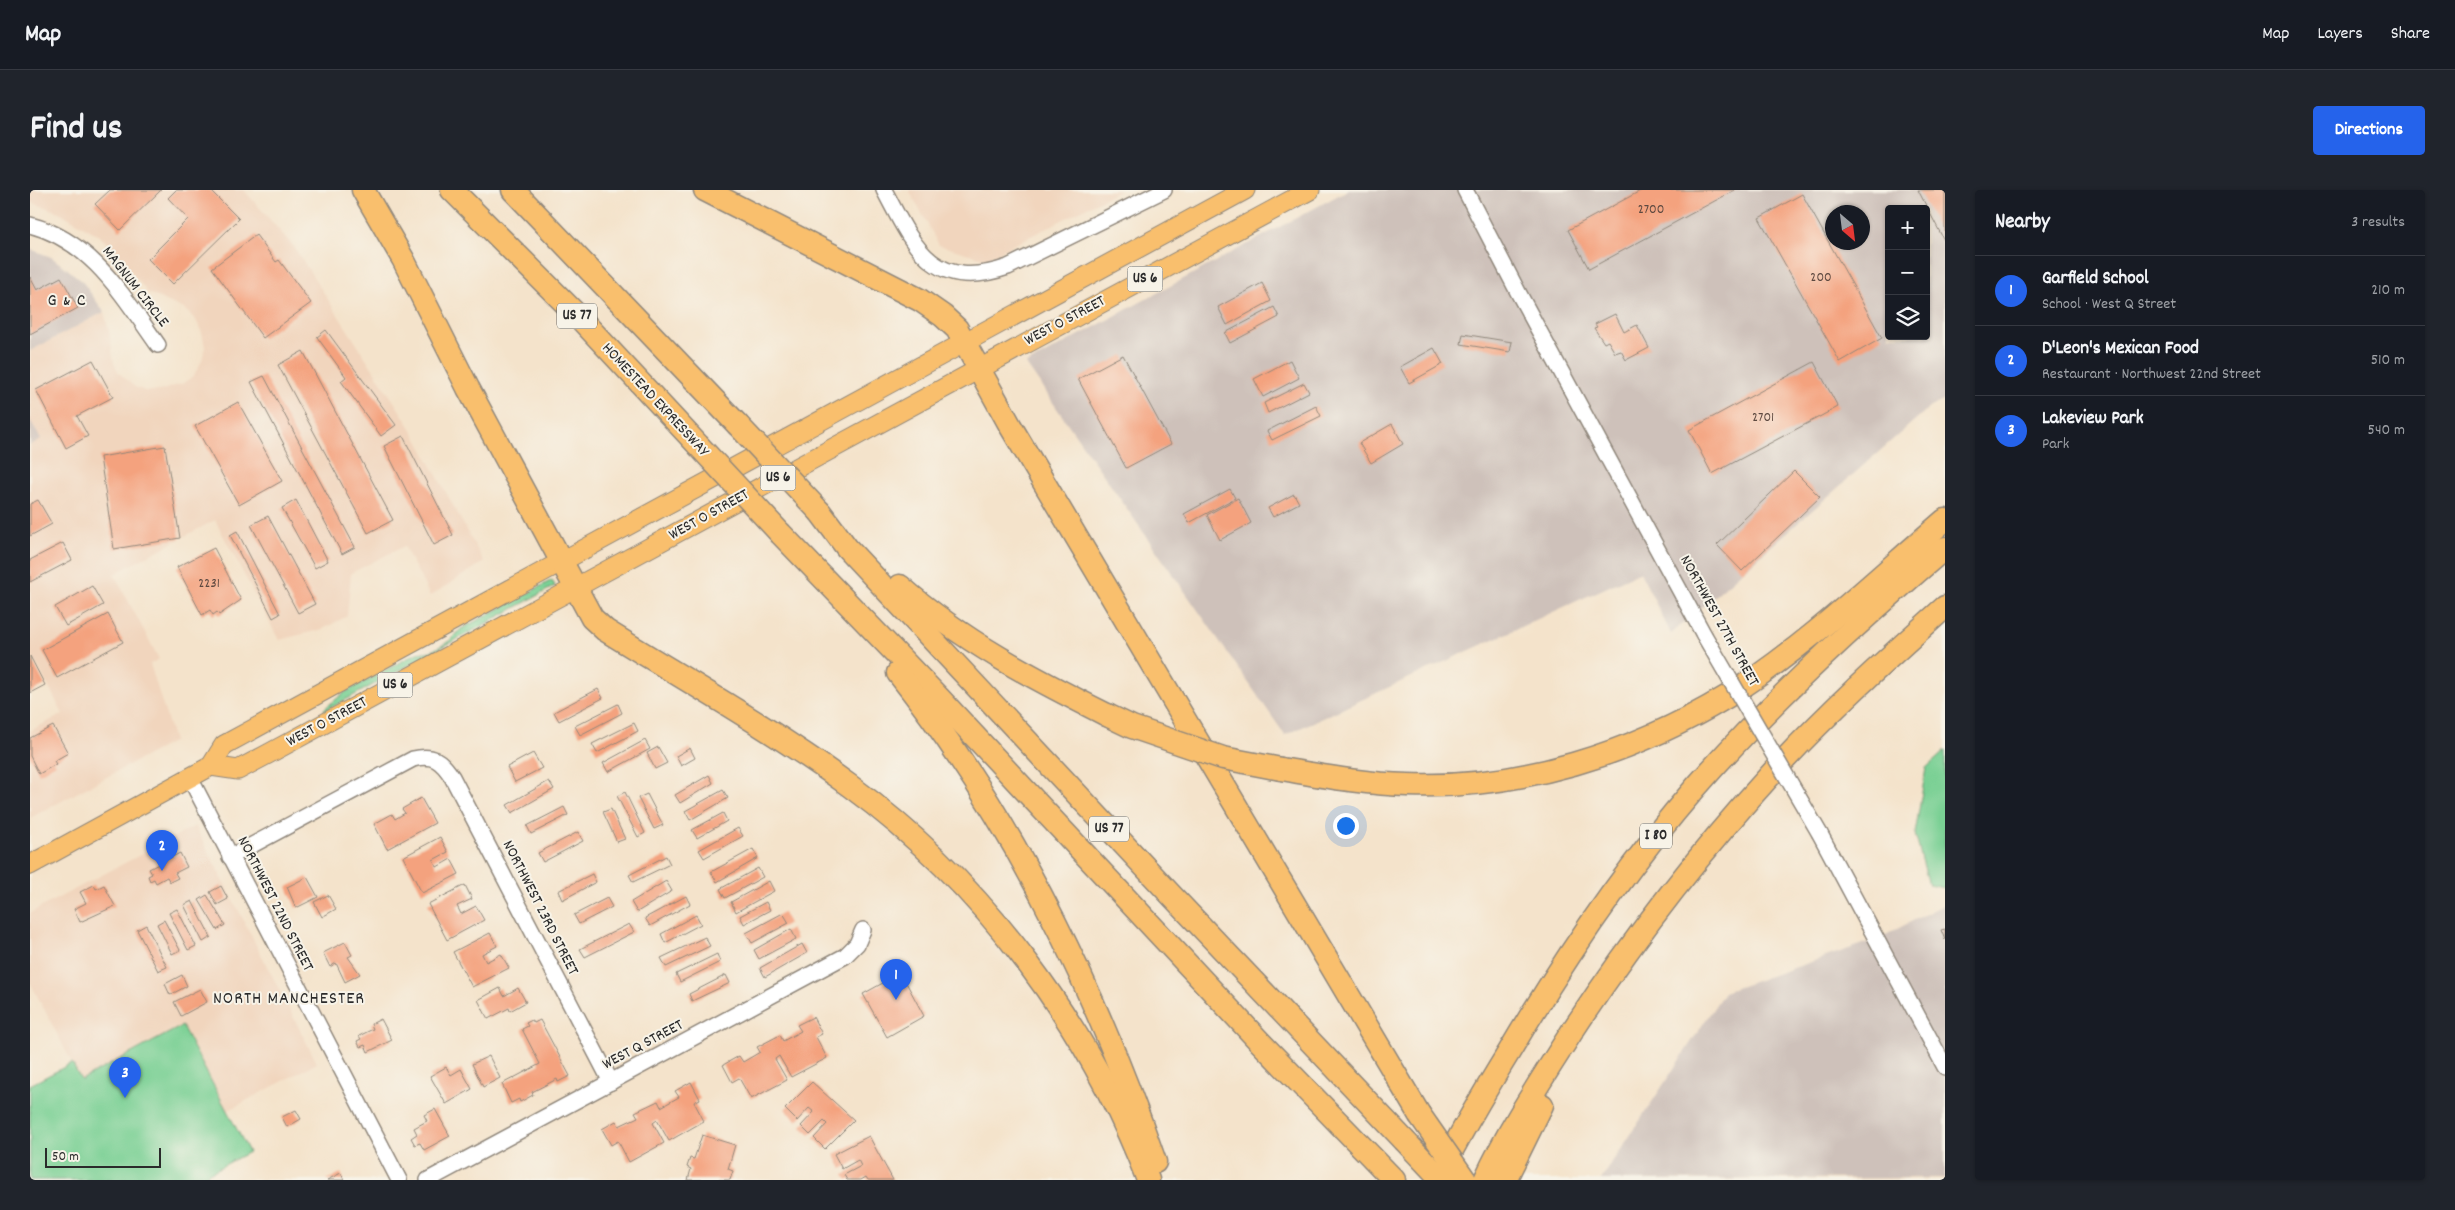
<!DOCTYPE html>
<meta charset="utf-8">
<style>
body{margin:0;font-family:Dekko,sans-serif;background:#20242c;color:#f1f3f6}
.controls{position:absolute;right:15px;top:15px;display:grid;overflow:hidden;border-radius:5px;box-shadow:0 1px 4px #0004}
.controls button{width:45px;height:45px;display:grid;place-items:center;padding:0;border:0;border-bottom:1px solid #363941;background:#171b24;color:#f1f3f6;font:25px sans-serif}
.compass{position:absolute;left:1795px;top:15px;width:45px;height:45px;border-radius:50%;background:#171b24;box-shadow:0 1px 4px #0004;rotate:152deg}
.scale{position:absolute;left:15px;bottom:12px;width:116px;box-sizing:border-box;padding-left:5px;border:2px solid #2b2b2b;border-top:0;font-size:14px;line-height:18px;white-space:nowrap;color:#2b2b2b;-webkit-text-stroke:4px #f7f3e8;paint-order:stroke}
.you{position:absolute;left:1315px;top:635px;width:18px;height:18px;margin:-12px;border:4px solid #fff;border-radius:50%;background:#1a73e8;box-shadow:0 0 0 8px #1a73e833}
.badge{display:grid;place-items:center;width:32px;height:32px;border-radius:50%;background:#2563eb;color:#fff;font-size:16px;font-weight:700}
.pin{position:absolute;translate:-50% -41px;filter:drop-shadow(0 1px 2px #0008)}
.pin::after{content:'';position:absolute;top:26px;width:18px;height:15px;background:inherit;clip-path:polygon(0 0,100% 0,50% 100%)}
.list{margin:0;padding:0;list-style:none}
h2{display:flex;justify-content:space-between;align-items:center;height:65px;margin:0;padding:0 20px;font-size:21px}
h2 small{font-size:16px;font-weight:400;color:#9ea1a6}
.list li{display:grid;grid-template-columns:32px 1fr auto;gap:15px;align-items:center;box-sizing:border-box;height:70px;padding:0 20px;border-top:1px solid #363941}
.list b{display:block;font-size:19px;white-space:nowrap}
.list p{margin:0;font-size:16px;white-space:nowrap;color:#9ea1a6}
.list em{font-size:16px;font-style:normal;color:#9ea1a6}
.icon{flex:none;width:28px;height:28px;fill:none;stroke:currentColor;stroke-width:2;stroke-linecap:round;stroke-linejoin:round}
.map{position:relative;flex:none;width:1915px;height:990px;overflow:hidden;border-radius:5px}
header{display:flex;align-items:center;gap:30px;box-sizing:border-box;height:70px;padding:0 25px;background:#171b24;border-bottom:1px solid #363941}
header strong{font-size:24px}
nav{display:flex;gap:28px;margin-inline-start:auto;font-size:18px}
.intro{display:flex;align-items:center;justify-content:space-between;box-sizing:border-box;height:120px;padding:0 30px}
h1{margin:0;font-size:35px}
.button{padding:12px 22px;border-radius:5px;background:#2563eb;color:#fff;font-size:18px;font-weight:700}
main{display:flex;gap:30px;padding:0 30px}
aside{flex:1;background:#171b24;border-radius:5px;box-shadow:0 1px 4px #0004}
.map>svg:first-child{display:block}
</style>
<header>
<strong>Map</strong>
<nav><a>Map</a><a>Layers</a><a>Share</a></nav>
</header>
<div class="intro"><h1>Find us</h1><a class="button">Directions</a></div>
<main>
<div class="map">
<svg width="1915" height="990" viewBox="0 0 1915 990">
<rect width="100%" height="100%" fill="#f7f3e8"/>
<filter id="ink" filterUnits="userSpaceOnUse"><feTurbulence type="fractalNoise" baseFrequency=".02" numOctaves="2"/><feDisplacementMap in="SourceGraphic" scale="10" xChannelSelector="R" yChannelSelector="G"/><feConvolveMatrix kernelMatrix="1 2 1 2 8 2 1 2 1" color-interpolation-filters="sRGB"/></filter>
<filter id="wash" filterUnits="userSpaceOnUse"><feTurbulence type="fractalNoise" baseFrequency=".0096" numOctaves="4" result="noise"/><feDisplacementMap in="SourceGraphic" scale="20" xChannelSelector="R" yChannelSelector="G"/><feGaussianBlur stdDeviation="1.12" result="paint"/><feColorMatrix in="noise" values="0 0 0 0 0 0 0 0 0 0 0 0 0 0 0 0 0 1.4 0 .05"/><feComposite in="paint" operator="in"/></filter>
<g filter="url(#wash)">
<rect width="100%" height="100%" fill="#f4e3cb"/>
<g fill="#f1d5bd">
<path d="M0,0H214L264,57L381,238L454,372L400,406L374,356L321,383L317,426L293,439L249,450L185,330L84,384L129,469L120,474L144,551L0,628V541L33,524L0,462V255L10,249L0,230V161L74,122L79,141L84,173L89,183L105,197L115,201H129L154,193L164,185L172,171L175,157L172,143L166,130L154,119L118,103L81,56L68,45L29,22L0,12Z"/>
<path d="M879,0H1091L956,69L909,55Z"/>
<path d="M165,636L287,873L197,921L152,836L51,890L0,792V723Z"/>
</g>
<g fill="#cec1ba" fill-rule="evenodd">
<path d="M1318,0H1915V210L1900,217L1641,444L1610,382L1255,545L996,174ZM1859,19H1896V146H1859ZM1802,22H1832V52H1802Z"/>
<path d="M0,59L21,67L36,78L52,91L74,122L0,161Z"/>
<path d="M0,230L11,249L0,255Z"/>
<path d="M1915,714V988L1571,990L1694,802L1848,749Z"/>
</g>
<g fill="#7ad094" stroke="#527e60">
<path d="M522,390L525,396L295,521L294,519L315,502L387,463L401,461L418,452L431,439Z"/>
<path d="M1915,561V698L1899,695L1885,644L1896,578Z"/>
<path d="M152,836L219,962L177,984L180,990H0V895L42,873L51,890Z"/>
</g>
<g id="blocks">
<g fill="#f4a27e">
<path d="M80,0H131L90,40L65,14Z"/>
<path d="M146,0H180L209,29L143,94L118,69L158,29L138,8Z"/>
<path d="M1612,0H1705L1559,79L1538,40Z"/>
<path d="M1888,0H1915V52Z"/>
<path d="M1772,4L1852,148L1810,172L1729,28Z"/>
<path d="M226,45L246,72L249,70L281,113L233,148L182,78Z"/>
<path d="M0,87L7,100L31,87L48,118L0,144Z"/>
<path d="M1232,93L1241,111L1197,135L1188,117Z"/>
<path d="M1244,117L1249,127L1200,153L1195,143Z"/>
<path d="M1585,124L1594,142L1607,135L1619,158L1596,170L1591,161L1585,163L1578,151L1574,153L1564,138L1567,137L1565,134Z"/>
<path d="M296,140L366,235L351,246L311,191L316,187L287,147Z"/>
<path d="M1433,144L1482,152L1480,162L1431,154Z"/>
<path d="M1404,158L1413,174L1379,193L1370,177Z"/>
<path d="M273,161L363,330L338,343L248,175Z"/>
<path d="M1093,165L1141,254L1096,278L1048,189Z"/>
<path d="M63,170L83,207L47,226L58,246L36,258L6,200Z"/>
<path d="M1260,170L1269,188L1233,207L1224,189Z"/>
<path d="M1784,172L1808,217L1682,284L1659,240Z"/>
<path d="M234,186L325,357L312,364L221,192Z"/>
<path d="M1274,193L1279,202L1238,223L1234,213Z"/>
<path d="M208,212L252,291L209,315L165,236Z"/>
<path d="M1286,216L1291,226L1242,250L1237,241Z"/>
<path d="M1362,234L1373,254L1341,273L1329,253Z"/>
<path d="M373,246L423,345L404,355L354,256Z"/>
<path d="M135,256L150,348L84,359L70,267Z"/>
<path d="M1764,281L1790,307L1712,381L1687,355Z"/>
<path d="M1200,299L1205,308L1159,333L1154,324Z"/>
<path d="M1264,304L1269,313L1243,327L1238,318Z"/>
<path d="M1208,308L1221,333L1190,350L1177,325Z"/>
<path d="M8,310L22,334L0,346V314Z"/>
<path d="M266,310L298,371L285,378L252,318Z"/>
<path d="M238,326L285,414L268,423L221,335Z"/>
<path d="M207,341L250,424L243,428L200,345Z"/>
<path d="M33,353L42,370L0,392V370Z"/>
<path d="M184,358L211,410L189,425L187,422L183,425L180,420L172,425L147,377Z"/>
<path d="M62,396L73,415L36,436L25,417Z"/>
<path d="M78,424L93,452L27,488L12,460Z"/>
<path d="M0,466L15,495L0,503Z"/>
<path d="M568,499L573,508L529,531L524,522Z"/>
<path d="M588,514L592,523L550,545L545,536Z"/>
<path d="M604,533L608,541L567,563L562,554Z"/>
<path d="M23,536L38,563L24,571L26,574L9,584L0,566V548Z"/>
<path d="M615,550L620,559L578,582L573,573Z"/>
<path d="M628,557L637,573L625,579L617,563Z"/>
<path d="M660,558L665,568L651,576L646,566Z"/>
<path d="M503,563L512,578L485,592L477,577Z"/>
<path d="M679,585L683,593L650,613L645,605Z"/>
<path d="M519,591L524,599L482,623L477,615Z"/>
<path d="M693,600L698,608L660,630L655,621Z"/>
<path d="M595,602L615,643L608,647L587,606Z"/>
<path d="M617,604L633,635L624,639L608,608Z"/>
<path d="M391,608L405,633L357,659L344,634L362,624L365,629L375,623L372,619Z"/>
<path d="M534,617L538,625L501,644L497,636Z"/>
<path d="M581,619L595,649L587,652L573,622Z"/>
<path d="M693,623L697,631L667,648L662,640Z"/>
<path d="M708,638L713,646L674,668L669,660Z"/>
<path d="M548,642L553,651L513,672L508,663Z"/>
<path d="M410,647L418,662L403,670L407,677L421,669L429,684L392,703L373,667Z"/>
<path d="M723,659L728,668L687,692L681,682Z"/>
<path d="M150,663L157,677L145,683L148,688L140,692L137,687L126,693L124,689L120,691L118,686L122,684L119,679Z"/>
<path d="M636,666L640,674L603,692L599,685Z"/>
<path d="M728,678L733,687L695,708L690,699Z"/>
<path d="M562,684L566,692L532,710L528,701Z"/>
<path d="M277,687L288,707L266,718L257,697Z"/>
<path d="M636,691L642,701L607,722L601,712Z"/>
<path d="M739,691L744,701L706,722L701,712Z"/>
<path d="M64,695L66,699L74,695L85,716L50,732L44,719L56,713L50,702Z"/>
<path d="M435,695L442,709L427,716L431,724L446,716L454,730L417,750L398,714Z"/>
<path d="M191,696L198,709L187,715L180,702Z"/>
<path d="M177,705L195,735L187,740L169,710Z"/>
<path d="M298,705L306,719L292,727L284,712Z"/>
<path d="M656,706L660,714L620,736L615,728Z"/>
<path d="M577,708L582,717L549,734L544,725Z"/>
<path d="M162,711L181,747L173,752L154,715Z"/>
<path d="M736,712L740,720L714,734L710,726Z"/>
<path d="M147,719L166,756L158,760L139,723Z"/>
<path d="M753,723L759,733L722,753L716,743Z"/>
<path d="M666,725L671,734L635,753L631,744Z"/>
<path d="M134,730L150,760L142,764L127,734Z"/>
<path d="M599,734L604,742L555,767L550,759Z"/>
<path d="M116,735L137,777L128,781L107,740Z"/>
<path d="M761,739L766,749L729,769L724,760Z"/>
<path d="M1915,739V750L1911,740Z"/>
<path d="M460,743L467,756L452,764L456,772L471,764L479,778L442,797L423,762Z"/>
<path d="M675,747L680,756L636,777L631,768Z"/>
<path d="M315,752L322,765L318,767L330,784L315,792L306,773L300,777L293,763Z"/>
<path d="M772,754L777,763L735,787L730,778Z"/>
<path d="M687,764L690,772L650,792L646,784Z"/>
<path d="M871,783L894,826L857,847L833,804Z"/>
<path d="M152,785L157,796L140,805L135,794Z"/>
<path d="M696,785L700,793L662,811L659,804Z"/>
<path d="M470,798L474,806L488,798L496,812L480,821L479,818L458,829L448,810Z"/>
<path d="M170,799L177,812L151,826L144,812Z"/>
<path d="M783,827L792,844L786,847L797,868L761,887L749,866L745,869L757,890L721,909L709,888L702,892L693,875L709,866L713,872L730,862L727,857L750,845L753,851L771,841L767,835Z"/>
<path d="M351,829L362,850L338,862L335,855L330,857L327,851L331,849L329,846L343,839L341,834Z"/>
<path d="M502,830L504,833L510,830L540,886L528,892L527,889L502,902L503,905L490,912L489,909L481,913L472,894L510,874L492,839L498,836L496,833Z"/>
<path d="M459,866L470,888L453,897L442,874Z"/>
<path d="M416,877L421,885L431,879L442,899L416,914L400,886Z"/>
<path d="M661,892L670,909L664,912L674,931L639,951L627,930L623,933L634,953L599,972L588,951L581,955L572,939L586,931L589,936L608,927L605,922L628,911L631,917L649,907L645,901Z"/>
<path d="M782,892L824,930L795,959L784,948L797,934L794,931L780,945L771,936L784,922L779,918L767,931L755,919Z"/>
<path d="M405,919L420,946L394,960L390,953L385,955L381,948L387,944L384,938L397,931L394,925Z"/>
<path d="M266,920L271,929L257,937L252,927Z"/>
<path d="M672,945L705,955L698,979L703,981L700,990H658L661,979L657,977L660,968L664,969Z"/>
<path d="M839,946L848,963L863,990H838L836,987L831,990H817L814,985L831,976L828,970L812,979L804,964Z"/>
<path d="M311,983L314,990H297Z"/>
</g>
</g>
</g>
<g filter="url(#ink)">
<use href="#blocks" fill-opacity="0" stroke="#90877b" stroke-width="1"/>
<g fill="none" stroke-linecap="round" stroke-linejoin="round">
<g stroke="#90877b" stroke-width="18">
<g id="minor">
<path d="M854,0C884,57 903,103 978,77L1134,0"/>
<path d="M1435,0L1488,102L1674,445"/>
<path d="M0,35C62,51 93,106 128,155"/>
<path d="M160,588L369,990"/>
<path d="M1790,644L1915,877"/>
<path d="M200,667L383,569C403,564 411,570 422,587L581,892"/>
<path d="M398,990L815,766L827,754L833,740"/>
</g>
</g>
<g stroke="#90877b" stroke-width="21">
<g id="major">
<path d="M181,576L208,580L238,564L1280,0"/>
<path d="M0,675L181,576L194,555L1215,0"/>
</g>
</g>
<g stroke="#90877b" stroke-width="25">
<g id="highway">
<path d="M333,0L373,69L438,198L562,428L575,440C657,491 742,539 820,596C953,693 1059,836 1118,990"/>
<path d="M422,0L545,123L668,255"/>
<path d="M483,0L707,234"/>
<path d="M675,0L890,110L913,126L927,139L981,237L1389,924"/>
<path d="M790,322L817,358L1143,707L1374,950"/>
<path d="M751,344L909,508L1230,852L1364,990"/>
<path d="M870,396C932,451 1003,488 1077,525"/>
<path d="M868,483C982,627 1065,798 1125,972"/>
<path d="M1251,579C1293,586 1335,594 1378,595C1490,599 1602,564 1698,506C1776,457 1845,390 1915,330"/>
<path d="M1411,982C1431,941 1455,901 1479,862C1534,769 1595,679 1666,597C1741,511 1828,432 1915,358"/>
<path d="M1455,990C1479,938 1512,889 1543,840C1603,749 1670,662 1744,581C1797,523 1857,469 1915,417"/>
<path d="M1475,990L1512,915"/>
</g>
</g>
<use href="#minor" stroke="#fff" stroke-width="15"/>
<use href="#major" stroke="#f9bf6d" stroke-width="19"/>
<use href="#highway" stroke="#f9bf6d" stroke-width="22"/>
<g stroke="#90877b" stroke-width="18" stroke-linecap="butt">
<path id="minor-bridge" d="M1674,445L1790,644"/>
</g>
<g stroke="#90877b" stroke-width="25" stroke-linecap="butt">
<g id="highway-bridge">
<path d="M707,234L790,322"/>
<path d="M668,255L751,344"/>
<path d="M1077,525L1102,537L1193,568L1251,579"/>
<path d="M1389,924L1435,990"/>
<path d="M1374,950L1412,990"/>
</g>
</g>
<use href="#minor-bridge" stroke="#fff" stroke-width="15"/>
<use href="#highway-bridge" stroke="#f9bf6d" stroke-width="22"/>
</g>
</g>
<g text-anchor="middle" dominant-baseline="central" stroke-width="4" stroke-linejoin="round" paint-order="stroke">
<g font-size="14" fill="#5d4940">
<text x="1621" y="20">2700</text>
<text x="1791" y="88">200</text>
<text x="1733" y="228">2701</text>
<text x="179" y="394">2231</text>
</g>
<g fill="#f7f3e8" stroke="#686764" stroke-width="1">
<rect x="1097.5" y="76.5" width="35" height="25" rx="4"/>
<rect x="527" y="113.5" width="40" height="25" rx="4"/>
<rect x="730.5" y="275.5" width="35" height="25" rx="4"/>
<rect x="347.5" y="482.5" width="35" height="25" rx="4"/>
<rect x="1059" y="626.5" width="40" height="25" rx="4"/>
<rect x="1610" y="633.5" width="32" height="25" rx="4"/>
</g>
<g font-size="15" font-weight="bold" fill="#2b2b2b">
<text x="1115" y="89">US 6</text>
<text x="547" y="126">US 77</text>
<text x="748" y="288">US 6</text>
<text x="365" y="495">US 6</text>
<text x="1079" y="639">US 77</text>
<text x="1626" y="646">I 80</text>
</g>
<g font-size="16" fill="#2b2b2b" stroke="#f7f3e8">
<text transform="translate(105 97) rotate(52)">MAGNUM CIRCLE</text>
<text transform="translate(1035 131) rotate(-28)">WEST O STREET</text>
<text transform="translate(625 210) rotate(47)">HOMESTEAD EXPRESSWAY</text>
<text transform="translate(679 325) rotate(-29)">WEST O STREET</text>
<text transform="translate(1689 431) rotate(61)">NORTHWEST 27TH STREET</text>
<text transform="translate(297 532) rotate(-28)">WEST O STREET</text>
<text transform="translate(245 714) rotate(63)">NORTHWEST 22ND STREET</text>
<text transform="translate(510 718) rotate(63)">NORTHWEST 23RD STREET</text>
<text transform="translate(613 855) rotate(-28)">WEST Q STREET</text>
</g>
<g font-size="18" letter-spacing="1" fill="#2b2b2b" stroke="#f7f3e8">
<text x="37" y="111">G &amp; C</text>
<text x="259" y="809">NORTH MANCHESTER</text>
</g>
</g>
</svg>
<div class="controls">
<button>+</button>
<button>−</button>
<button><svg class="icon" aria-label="layers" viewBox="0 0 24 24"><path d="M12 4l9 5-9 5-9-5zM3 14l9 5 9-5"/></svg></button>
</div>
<svg class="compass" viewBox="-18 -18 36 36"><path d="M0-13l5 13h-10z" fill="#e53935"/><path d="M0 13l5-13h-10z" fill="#9ea1a6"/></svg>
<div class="scale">50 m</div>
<div class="you"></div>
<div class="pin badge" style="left:866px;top:810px">1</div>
<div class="pin badge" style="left:132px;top:681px">2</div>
<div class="pin badge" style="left:95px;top:908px">3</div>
</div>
<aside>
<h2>Nearby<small>3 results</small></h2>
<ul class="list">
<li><span class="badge">1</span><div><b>Garfield School</b><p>School · West Q Street</p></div><em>210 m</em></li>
<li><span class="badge">2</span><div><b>D'Leon's Mexican Food</b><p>Restaurant · Northwest 22nd Street</p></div><em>510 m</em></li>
<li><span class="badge">3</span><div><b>Lakeview Park</b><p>Park</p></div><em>540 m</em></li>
</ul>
</aside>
</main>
